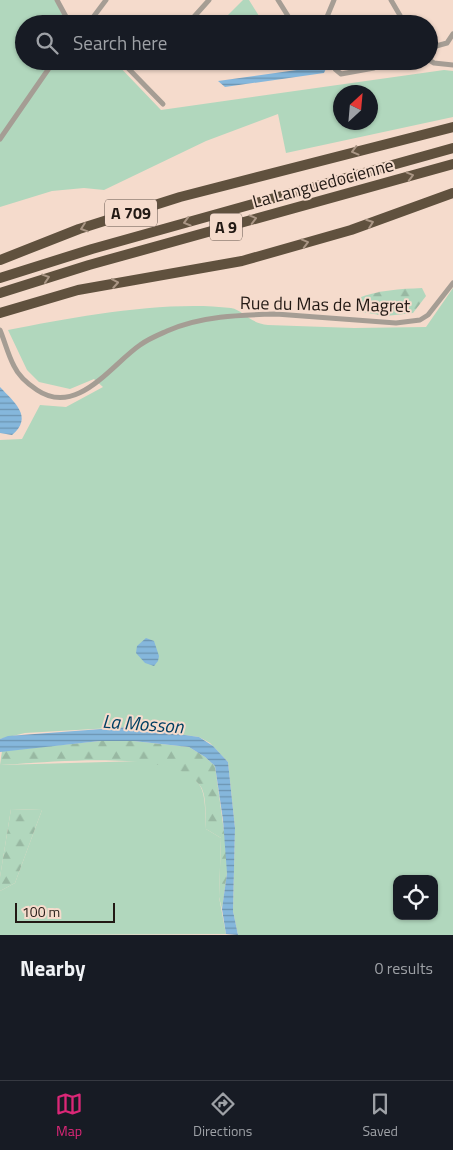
<!DOCTYPE html>
<style>
body{margin:0;font-family:"Titillium Web",sans-serif;background:#20242c;color:#f1f3f6}
.controls{position:absolute;right:15px;bottom:15px;display:grid;overflow:hidden;border-radius:10px;box-shadow:0 1px 4px #0004}
.controls button{width:45px;height:45px;display:grid;place-items:center;padding:0;border:0;border-bottom:1px solid #363941;background:#171b24;color:#f1f3f6;font:25px sans-serif}
.compass{position:absolute;left:333px;top:85px;width:45px;height:45px;border-radius:50%;background:#171b24;box-shadow:0 1px 4px #0004;rotate:26deg}
.scale{position:absolute;left:15px;bottom:12px;width:100px;box-sizing:border-box;padding-left:5px;border:2px solid #221914;border-top:0;font-size:14px;line-height:18px;white-space:nowrap;color:#221914;-webkit-text-stroke:4px #f5dbcc;paint-order:stroke}
.list{margin:0;padding:0;list-style:none}
h2{display:flex;justify-content:space-between;align-items:center;height:65px;margin:0;padding:0 20px;font-size:21px}
h2 small{font-size:16px;font-weight:400;color:#9ea1a6}
.icon{flex:none;width:28px;height:28px;fill:none;stroke:currentColor;stroke-width:2;stroke-linecap:round;stroke-linejoin:round}
.map{position:relative;flex:none;width:453px;height:935px;overflow:hidden}
.search{position:absolute;background:#171b24;box-shadow:0 1px 4px #0004;left:15px;right:15px;top:15px;height:55px;display:flex;align-items:center;gap:12px;box-sizing:border-box;padding:0 18px;border-radius:28px;color:#9ea1a6;font-size:19px}
.sheet{height:145px;background:#171b24}
nav{display:flex;justify-content:space-around;align-items:center;box-sizing:border-box;height:70px;border-top:1px solid #363941;background:#171b24;font-size:14px;color:#9ea1a6}
nav a{display:grid;justify-items:center;gap:2px}
nav .on{color:#db2777}
.map>svg:first-child{display:block}
</style>
<div class="map">
<svg width="453" height="935" viewBox="0 0 453 935">
<defs>
<pattern id="forest-firs" width="22" height="20" patternUnits="userSpaceOnUse" patternTransform="scale(1.25)"><rect width="22" height="20" fill="#b1d7bd"/><path d="M5 1l3.5 6h-7zM16 11l3.5 6h-7z" fill="#98b8a2"/></pattern>
<pattern id="water-rules" width="6" height="5" patternUnits="userSpaceOnUse" patternTransform="scale(1.25)"><rect width="6" height="5" fill="#85b7dc"/><path d="M0 2.5h6" fill="none" stroke="#6c94b1"/></pattern>
</defs>
<rect width="100%" height="100%" fill="#f5dbcc"/>
<g fill="#b1d7bd" fill-rule="evenodd">
<path d="M0,0H55L67,24H24V61H114L161,110L444,70L453,71V117L286,153L278,114L206,141L104,190L84,188L52,191L0,207ZM340,92H370V122H340Z"/>
<path d="M243,0H249L264,24H258L252,16L227,20V16Z"/>
<path d="M453,288V935H238L233,911L235,828L228,762L210,743L199,737L128,727L25,733L0,739V440L22,439L40,405L66,407L103,387L94,379L70,389L39,382L27,370L8,330C74,317 165,300 231,308C243,310 249,323 268,325L354,328L426,327ZM397,879H434V916H397Z"/>
<path d="M141,761C159,764 195,769 202,790C206,801 205,817 206,829L221,838L219,897L226,934L0,935V891L15,883L42,810L11,809L0,877V765Z"/>
</g>
<g fill="url(#forest-firs)">
<path d="M422,288L426,296L413,313L386,316L356,311L358,298C380,290 399,289 422,288Z"/>
<path d="M100,741H133L189,747L205,757L215,766L227,853V873L222,909L219,897L221,838L206,829C205,818 207,797 201,787C176,747 44,763 0,765L2,751Z"/>
<path d="M11,809L42,810L15,883L0,891V877Z"/>
</g>
<g fill="url(#water-rules)">
<path d="M325,66H327L324,73L225,87L218,81Z"/>
<path d="M0,387C14,402 34,417 12,435L0,433Z"/>
<path d="M146,638L154,641L159,656L158,661L154,666L145,663L136,653L137,646Z"/>
<path d="M128,727L199,737L213,746L228,762L235,828L233,911L238,935L226,934L222,909L227,873L223,820L215,766L205,757L189,747L133,741H100L0,752V739L8,736Z"/>
</g>
<g fill="none" stroke-linecap="round" stroke-linejoin="round">
<g stroke="#a59d94" stroke-width="5">
<path d="M57,0L70,24"/>
<path d="M278,0L293,24"/>
<path d="M391,0L405,24"/>
<path d="M88,24L106,0"/>
<path d="M190,24L192,19L209,0"/>
<path d="M324,24L334,0"/>
<path d="M429,48L447,43L453,34"/>
<path d="M429,60L434,63L453,65"/>
<path d="M121,61L163,104"/>
<path d="M338,61L335,69L341,74L374,68"/>
<path d="M0,139L54,61"/>
<path d="M0,330C5,342 8,355 14,366C19,377 28,384 37,390C77,417 111,365 140,345C148,339 158,335 167,331C201,316 239,315 276,314L396,323L420,320L428,315L453,283"/>
</g>
<g stroke="#60513e" stroke-width="10">
<path d="M0,260L79,229L180,197L453,127"/>
<path d="M0,278L92,249L453,148"/>
<path d="M0,293L89,265L453,164"/>
<path d="M0,313L78,290L242,261L351,230L453,193"/>
</g>
</g>
<defs><path id="oneway-chevron" d="M-2-3.5L2.5 0L-2 3.5" fill="none" stroke-width="1.6" stroke-linecap="round" stroke-linejoin="round" transform="scale(1.25)"/></defs>
<g stroke="#aa9685">
<use href="#oneway-chevron" transform="translate(355 151) rotate(165)"/>
<use href="#oneway-chevron" transform="translate(410 176) rotate(-15)"/>
<use href="#oneway-chevron" transform="translate(253 219) rotate(-15)"/>
<use href="#oneway-chevron" transform="translate(187 222) rotate(164)"/>
<use href="#oneway-chevron" transform="translate(370 223) rotate(-20)"/>
<use href="#oneway-chevron" transform="translate(84 228) rotate(161)"/>
<use href="#oneway-chevron" transform="translate(305 243) rotate(-15)"/>
<use href="#oneway-chevron" transform="translate(46 278) rotate(-18)"/>
<use href="#oneway-chevron" transform="translate(115 283) rotate(-10)"/>
</g>
<g text-anchor="middle" dominant-baseline="central" stroke-width="4" stroke-linejoin="round" paint-order="stroke">
<g fill="#f5dbcc" stroke="#61534b" stroke-width="1">
<rect x="105" y="199.5" width="52" height="27" rx="4"/>
<rect x="210" y="213.5" width="32" height="27" rx="4"/>
</g>
<g font-size="16" font-weight="bold" fill="#221914">
<text x="131" y="213">A 709</text>
<text x="226" y="227">A 9</text>
</g>
<g font-size="18" fill="#221914" stroke="#f5dbcc">
<text transform="translate(323 183) rotate(-15)">La Languedocienne</text>
<text transform="translate(325 304) rotate(1)">Rue du Mas de Magret</text>
</g>
<g font-size="19" font-style="italic" fill="#003f63" stroke="#f5dbcc">
<text transform="translate(143 723) rotate(4)">La Mosson</text>
</g>
</g>
</svg>
<div class="controls">
<button><svg class="icon" aria-label="locate" viewBox="0 0 24 24"><circle cx="12" cy="12" r="6"/><path d="M12 2v4M12 18v4M2 12h4M18 12h4"/></svg></button>
</div>
<svg class="compass" viewBox="-18 -18 36 36"><path d="M0-13l5 13h-10z" fill="#e53935"/><path d="M0 13l5-13h-10z" fill="#9ea1a6"/></svg>
<div class="scale">100 m</div>
<div class="search"><svg class="icon" aria-label="search" viewBox="0 0 24 24"><circle cx="10" cy="10" r="6"/><path d="M15 15l6 6"/></svg>Search here</div>
</div>
<section class="sheet">
<h2>Nearby<small>0 results</small></h2>
<ul class="list">
</ul>
</section>
<nav>
<a class="on"><svg class="icon" aria-label="map" viewBox="0 0 24 24"><path d="M3 6l6-2 6 2 6-2v14l-6 2-6-2-6 2zM9 4v14M15 6v14"/></svg>Map</a>
<a><svg class="icon" aria-label="directions" viewBox="0 0 24 24"><path d="M12 3l9 9-9 9-9-9zM9 14v-3h6M13 9l2 2-2 2"/></svg>Directions</a>
<a><svg class="icon" aria-label="saved" viewBox="0 0 24 24"><path d="M7 4h10v16l-5-4-5 4z"/></svg>Saved</a>
</nav>
